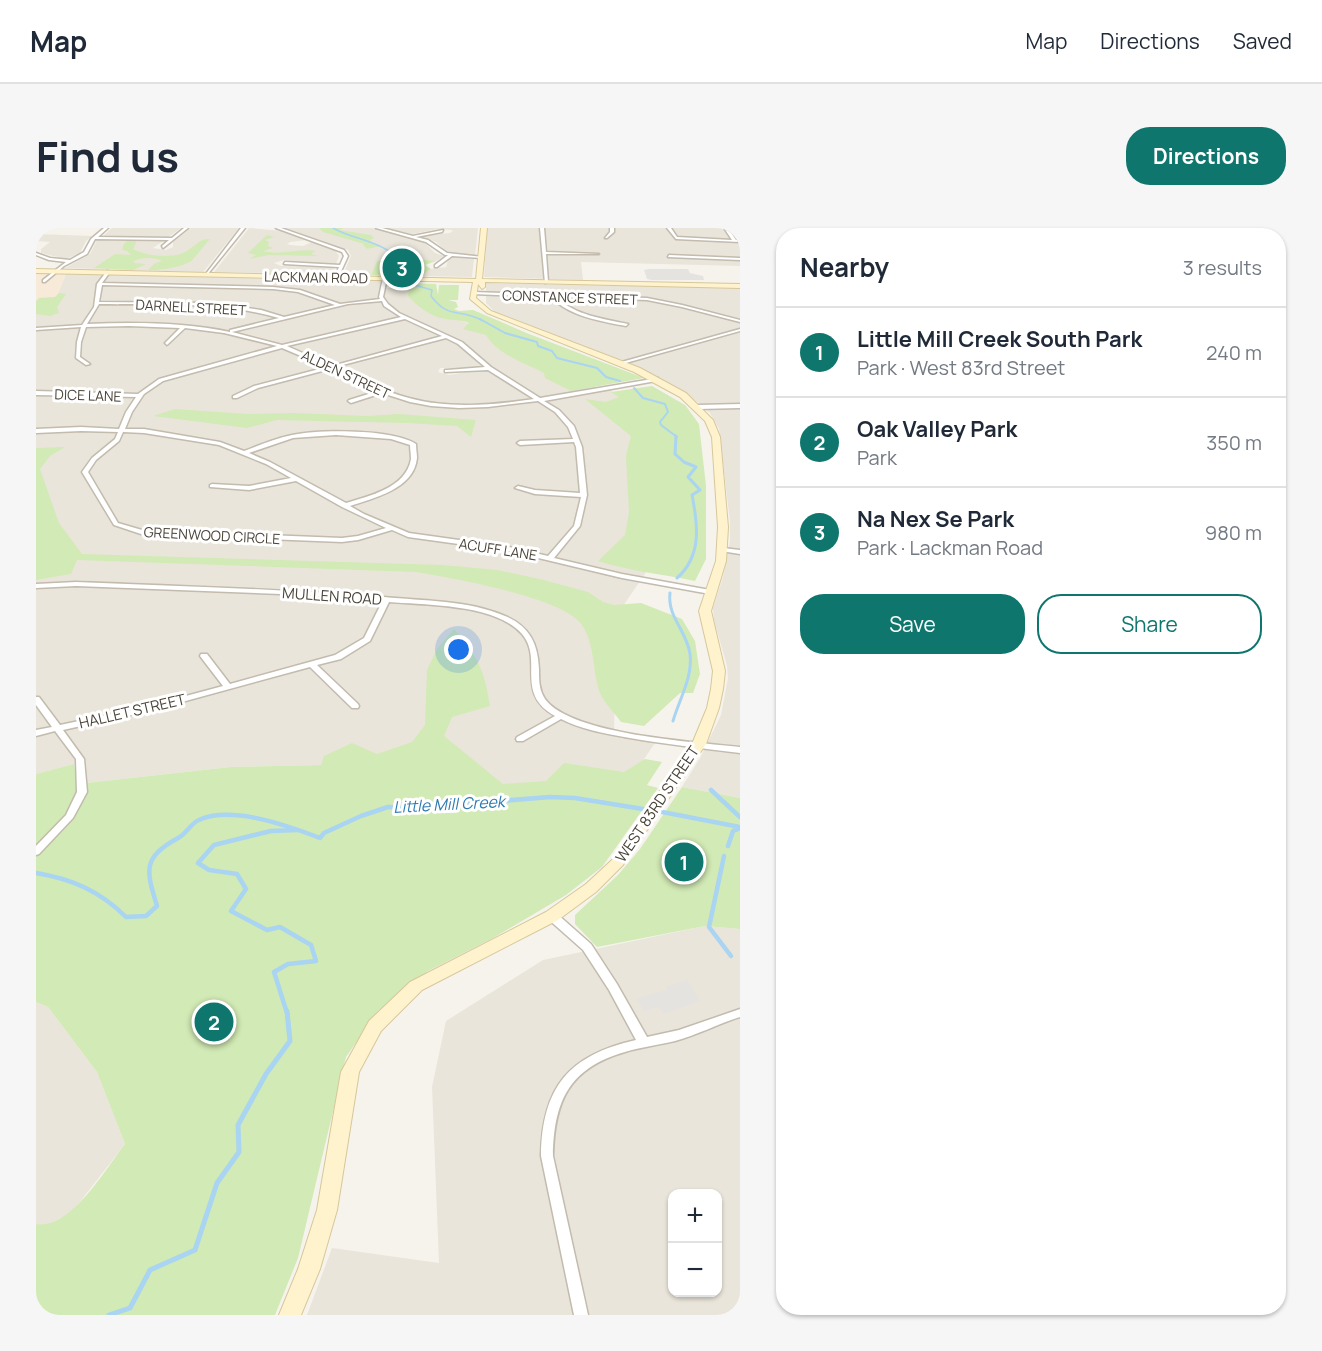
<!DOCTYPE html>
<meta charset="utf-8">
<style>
body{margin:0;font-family:Manrope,sans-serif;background:#f6f6f7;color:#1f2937}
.controls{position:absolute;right:18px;bottom:18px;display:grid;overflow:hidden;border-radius:12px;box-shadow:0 2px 4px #0004}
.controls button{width:54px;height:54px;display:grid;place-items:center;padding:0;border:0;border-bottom:2px solid #e0e1e3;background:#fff;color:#1f2937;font:30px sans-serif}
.you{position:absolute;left:423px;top:422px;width:21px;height:21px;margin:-15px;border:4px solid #fff;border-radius:50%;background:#1a73e8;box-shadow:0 0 0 9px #1a73e833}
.badge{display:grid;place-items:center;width:39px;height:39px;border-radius:50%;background:#0f766e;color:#fff;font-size:20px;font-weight:700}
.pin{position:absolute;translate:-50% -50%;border:3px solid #fff;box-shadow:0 2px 6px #0006}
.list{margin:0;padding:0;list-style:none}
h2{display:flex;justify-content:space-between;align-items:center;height:78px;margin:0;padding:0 24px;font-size:26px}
h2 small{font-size:20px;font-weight:400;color:#747a83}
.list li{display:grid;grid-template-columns:39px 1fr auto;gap:18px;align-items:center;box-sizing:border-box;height:90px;padding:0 24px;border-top:2px solid #e0e1e3}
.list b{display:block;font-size:22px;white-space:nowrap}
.list p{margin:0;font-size:20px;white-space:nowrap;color:#747a83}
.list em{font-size:20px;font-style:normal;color:#747a83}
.actions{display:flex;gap:12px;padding:18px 24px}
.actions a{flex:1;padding:14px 0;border:2px solid #0f766e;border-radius:24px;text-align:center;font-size:21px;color:#0f766e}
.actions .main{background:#0f766e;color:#fff}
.map{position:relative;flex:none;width:704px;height:1087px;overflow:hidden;border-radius:24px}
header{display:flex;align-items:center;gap:36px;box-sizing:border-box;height:84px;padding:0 30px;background:#fff;border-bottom:2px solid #e0e1e3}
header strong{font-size:28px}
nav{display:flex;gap:33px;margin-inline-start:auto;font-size:21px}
.intro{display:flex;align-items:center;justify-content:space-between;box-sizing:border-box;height:144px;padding:0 36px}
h1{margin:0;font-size:42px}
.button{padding:15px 27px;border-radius:24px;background:#0f766e;color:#fff;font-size:21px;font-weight:700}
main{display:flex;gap:36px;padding:0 36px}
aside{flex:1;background:#fff;border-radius:24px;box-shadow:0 2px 4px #0004}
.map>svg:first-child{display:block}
</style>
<header>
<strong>Map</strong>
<nav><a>Map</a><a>Directions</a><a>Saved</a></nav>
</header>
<div class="intro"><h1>Find us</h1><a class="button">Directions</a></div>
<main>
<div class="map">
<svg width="704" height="1087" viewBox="0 0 704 1087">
<rect width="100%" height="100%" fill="#f6f3ec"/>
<g fill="#eae5da" fill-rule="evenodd">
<path d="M76,0H145L131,10L67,8Z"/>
<path d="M155,0H203L167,44L29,40L54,26L61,12H129L117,20L130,22L137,19V14Z"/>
<path d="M213,0L247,3L270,12L254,14L251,16L254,17L267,18L276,14L298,21L303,28L300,36L268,35L248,32L238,35L245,38L299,39L295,46L178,44Z"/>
<path d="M250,0H336L387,13L399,25L408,28L400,33H341L335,47H307L315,28L312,22Z"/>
<path d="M350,0H442L439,28L411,24L400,14L384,8L414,5L417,3L415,2L402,1L376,6Z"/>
<path d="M451,0H704V38L545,34L547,52L448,49Z"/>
<path d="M0,6L56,8L50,13L44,25L30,31L5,25V21L14,14L0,13Z"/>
<path d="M417,29L438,31L436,49L384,48L395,41L410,39L412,32Z"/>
<path d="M30,46L345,53L344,60H381L409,86L456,105L562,160L572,161L599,178L625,322L583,384L580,406L578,506L621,512L593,553L466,559L321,536L195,539L41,556L38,536L0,546V85H14ZM415,111L427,114L457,140L413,147L402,144L404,140H410L423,141L446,139Z"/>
<path d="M450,55L704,60V570L646,559L664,530L685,487L692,450L691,438L678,392L677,380L687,349L694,313V294L683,201L674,185L663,175L616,146L460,85L450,75Z"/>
<path d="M669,698L704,701V1087H271L296,1020L403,1035L396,859L410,793L507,732ZM636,966H682V1064H636Z"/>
<path d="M0,774L12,779L61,844L89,916L36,984L10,998L0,996Z"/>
</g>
<path fill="#f7ead8" d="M0,45L30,46L14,85H0Z"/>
<g fill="#d2eab5">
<path d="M283,0H308L303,2L335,7L338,10L334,12L336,15L345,18L331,21L327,17L328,16L287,4Z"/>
<path d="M231,7L238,9L229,12L233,14L232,18L237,20L227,23C245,28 263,20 280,23L275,26L282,28L233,27L213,31L220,27L212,25Z"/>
<path d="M93,11L101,12L97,21C109,28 137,31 149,24C159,19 162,11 174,11C171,14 157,32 155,33C147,39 121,43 112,42L118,36L126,33C120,29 105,29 98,33V35L110,36L97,42L58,40L79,26L95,27L91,23L86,22L88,16Z"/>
<path d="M375,30L400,33L389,37L395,41L384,48L335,47L341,33Z"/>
<path d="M364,55L400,56L402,67L403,57H423L422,72H412L420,74L422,79L418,81L423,83L437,82L493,106L608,150L535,163L509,150L508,145C489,135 462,127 450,107L427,101L433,95C424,91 418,93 409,91C395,89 381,78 372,68L373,60Z"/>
<path d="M23,65L30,66L21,79L23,85L14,88L0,86V73L3,70L19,69Z"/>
<path d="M616,158L649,177L663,196L670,258V331L659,353C626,346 593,343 562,333L589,307L593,284L590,228L595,208L549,171L570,174L583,169L575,164Z"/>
<path d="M139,181L212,186L259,185L331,188L363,186L440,192L435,209L421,198L371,195L241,192L211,200L117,188Z"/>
<path d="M29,219L14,228L4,241L23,295L46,326L407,337L461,342L504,351L552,364L567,374L578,377L605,375L646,391L659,413L664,446L657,465H644L608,498L585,494C578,484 564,471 562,459C557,439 558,415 546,397C527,369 415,350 380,344L41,332L35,346L0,352V220Z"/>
<path d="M418,401C442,430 448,440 454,478L416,489L408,508L467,556L510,553L528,535L588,544L609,531L626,534L611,557L622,560L566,639L530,667L457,710L392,743L342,783L310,829L262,1030L239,1087H0V996C35,1002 70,940 89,916L61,844L12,779L0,774V546L38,536L41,556L195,539L285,537L288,528L316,515L341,526L376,514L389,497L391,442L401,421Z"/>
<path d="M646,559L704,570V701L669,698L561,719L539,696V687L582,647L604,621Z"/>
</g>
<g fill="#e5e3e0">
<path d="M613,41H652L654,45L667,48L668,52H616L611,51L608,42Z"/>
<path d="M651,752L664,773L628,786L623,779L608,783L600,770L631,762L630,759Z"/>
</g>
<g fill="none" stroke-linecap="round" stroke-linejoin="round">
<g stroke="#a9d4f2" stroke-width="1.5">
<path d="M297,0C323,15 359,12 370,47"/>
<path d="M368,54L396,62L395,68C414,93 423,79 447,93"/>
</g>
<g stroke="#a9d4f2" stroke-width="2">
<path d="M444,91L469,105L501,114L502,118L516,123L521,130L561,140L570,149L584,153"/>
<path d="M598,160L607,170L629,176L632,184L624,194L625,197L641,209"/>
</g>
<g stroke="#a9d4f2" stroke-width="3">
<path d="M640,208L639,226L648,234L660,239L652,249L664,262L656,267C662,297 666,328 641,350"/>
<path d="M634,365C631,389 651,403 654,426C657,449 643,472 637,493"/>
</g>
<g stroke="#a9d4f2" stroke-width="4.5">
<path d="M675,562L704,589"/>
<path d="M621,583L704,599"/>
<path d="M692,618L697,603L704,600"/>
<path d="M688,628L673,699L695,728"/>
<path d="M0,645C36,651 64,663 90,689L110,688L121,678C110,642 106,630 142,610C150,606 155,595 163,592C195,577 253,598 284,610L288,605L325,588L352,579L377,580L514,569L539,570L613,582"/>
<path d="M251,785L238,744L252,736L280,733L275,717L244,699L231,702L195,683L210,661L201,646L173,642L162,635L178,617L235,603L261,602"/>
</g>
<path stroke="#a9d4f2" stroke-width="5" d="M73,1087L94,1080L114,1042L159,1022L181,955L203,924L202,897L230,846L254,813L251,783"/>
<g stroke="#c2bbae" stroke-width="3">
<g id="street">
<path d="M68,0H72L62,9L136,10L148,0H152L127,20L126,18L133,12L59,11L51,26L28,38L9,54H7V52L30,34L13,32L0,27V25L14,30L34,32L48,24L55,11Z"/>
<path d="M205,0H209L171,47H169Z"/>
<path d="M240,0H245L308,22L312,28L302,50L299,49L303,39L248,36L249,34L304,37L308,28L306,24Z"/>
<path d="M340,0H346L377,8L407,2L406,4L380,9L392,12L411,25L447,29L445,30L416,28L401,39H399V37L412,27H409L390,14Z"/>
<path d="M504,0H508L510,24L563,26H510L512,54L509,55Z"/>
<path d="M574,0H578V4L571,10H569L574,4Z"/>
<path d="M631,0H635L641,9L696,12L688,0H692L700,12H704V14L640,11Z"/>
<path d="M633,27L704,30V32L632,29Z"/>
<path d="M71,43L74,44L66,55L237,59L264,62L304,76L344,71L343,69L347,50L349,49L351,50L347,69L352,76L363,85L426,114L455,139L504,170L622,150V152L620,153L508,173L523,182L538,198L546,219L551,267L544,298L518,330L586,346L674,362L678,364L674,366L586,350L473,323L372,309L356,302L322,312L306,314L105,306L78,297L46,244L56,230L79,211L82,204L45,203L0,205V201L45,199L83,201L90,184L100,169L0,167V163L102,166L123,151L241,118L188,105L149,100L131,117L129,115L144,100L93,98L50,99L45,114L44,129L54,136L50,137L40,130L41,114L45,99L0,102V100L46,97L58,79L61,56ZM66,57L237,61L262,64L299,77L248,89L225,82L179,75L63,74ZM346,73L348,78L365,89L246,117L196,104L312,76ZM63,76C123,77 184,73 243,90L194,102V104C148,94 98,94 51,96ZM369,91L406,108L296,138L251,118ZM410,110L422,116L449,139L411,142H409V144L452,142L498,171C457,177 413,181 373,170C347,163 323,151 299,139ZM246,120L291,139L218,158L197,168V170H201L222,160L294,141L342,163L313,172L312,173L315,175L346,165L374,174L395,178L423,180L452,179L502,173L519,184L532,199L537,211L484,213L481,215L484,217L538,214L540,219L544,265L499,262L482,258L479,260L499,266L545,269L538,298L512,328L473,319L373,305L328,286L314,278C338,270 378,261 381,230C381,226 380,221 380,216C358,201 283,201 256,207C240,210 224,217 208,223L184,214L108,201H89L96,184L108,166L127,153ZM87,204L108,205L183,217L230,236L255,250L213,258L176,256L174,257V259L213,262L260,253L306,279L350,300L322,308L306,310L106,302L82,295L52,244L60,232L83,213ZM300,207L355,211L374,217C374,221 375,227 375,231C370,260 333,268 310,275L234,234L213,225L257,210Z"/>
<path d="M437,64L611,70L646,77L704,92V94L646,79L611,72L521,69C537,87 569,91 592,96L590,98C568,94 531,88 516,69L436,66Z"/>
<path d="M704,101V103L586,136L582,135Z"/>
<path d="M704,176V180L662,181L659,179L662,177Z"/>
<path d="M687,320L704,322V326L685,323V321Z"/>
<path d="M40,354C143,358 246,361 348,369C388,373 432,372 469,388C493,398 502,415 503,441C503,452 503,462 509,471C535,507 660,514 704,519V525C665,520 626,516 588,509C567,505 544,501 525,491L487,513H481L480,511L481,509L519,488C478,465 508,432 486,406C460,376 390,377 353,374L334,413L305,431L281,437L322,476L323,478L322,480H316L274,439L113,483L27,502L48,531L51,564L37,590L3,626L0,627V618L30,587L41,564L40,531L19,503L0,508V502L16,499L0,477V469H3L24,497L109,479L187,458L164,428L165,426H171L194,456L299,427L328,410L346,374L271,367L40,358L0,360V356Z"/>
<path d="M516,684L520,685L555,716L581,756L611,809L643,802L704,781V789C682,796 661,807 639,813C622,817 605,819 589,824C533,840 518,873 517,928L552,1087H538L505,928C506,859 533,827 600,812L573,762L547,722L512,691L511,688L512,685Z"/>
</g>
</g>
<g stroke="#d6c79b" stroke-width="2">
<path id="secondary" d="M445,0H451L446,51L704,56V60L449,54V59L446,61L442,56L440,70L455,83L604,140L650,165L677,192L684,209L692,299L690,333L675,383L689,443L687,461L683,480L670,516L587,637L560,664L522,692L386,762L345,803L323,844L301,982L284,1041L265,1087H243L262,1041L281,982L305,844L333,793L374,754L510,684L550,656L577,631L656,516L671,480L675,461L677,443L663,383L680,333L682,299L676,209L669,193L644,169L598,144L451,85L434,71L437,54L0,45V41L440,51Z"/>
</g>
<use href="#street" fill="#fff" fill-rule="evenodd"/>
<use href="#secondary" fill="#fff3cd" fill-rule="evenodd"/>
</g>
<g text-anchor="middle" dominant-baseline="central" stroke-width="6" stroke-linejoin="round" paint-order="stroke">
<g font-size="14" fill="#4b4439" stroke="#fff">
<text transform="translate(280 49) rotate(1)">LACKMAN ROAD</text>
<text transform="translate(534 69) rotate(2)">CONSTANCE STREET</text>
<text transform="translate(155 79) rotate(3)">DARNELL STREET</text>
<text transform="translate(310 146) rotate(25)">ALDEN STREET</text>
<text transform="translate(52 167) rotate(2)">DICE LANE</text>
<text transform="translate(176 307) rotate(3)">GREENWOOD CIRCLE</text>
<text transform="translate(462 321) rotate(9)">ACUFF LANE</text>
</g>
<g font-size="15" fill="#4b4439" stroke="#fff">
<text transform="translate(296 368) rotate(4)">MULLEN ROAD</text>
<text transform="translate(96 483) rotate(-13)">HALLET STREET</text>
<text transform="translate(621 576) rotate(-56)">WEST 83RD STREET</text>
</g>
<g font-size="16" font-style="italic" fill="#2e7ab2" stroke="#fff">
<text transform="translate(413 576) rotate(-3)">Little Mill Creek</text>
</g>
</g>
</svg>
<div class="controls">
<button>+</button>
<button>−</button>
</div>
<div class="you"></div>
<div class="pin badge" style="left:648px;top:634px">1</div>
<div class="pin badge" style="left:178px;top:794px">2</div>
<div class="pin badge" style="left:366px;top:40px">3</div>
</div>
<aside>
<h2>Nearby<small>3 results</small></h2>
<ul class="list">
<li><span class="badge">1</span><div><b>Little Mill Creek South Park</b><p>Park · West 83rd Street</p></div><em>240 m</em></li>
<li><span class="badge">2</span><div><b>Oak Valley Park</b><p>Park</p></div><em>350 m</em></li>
<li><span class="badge">3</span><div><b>Na Nex Se Park</b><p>Park · Lackman Road</p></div><em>980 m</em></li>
</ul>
<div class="actions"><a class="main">Save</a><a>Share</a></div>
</aside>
</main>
